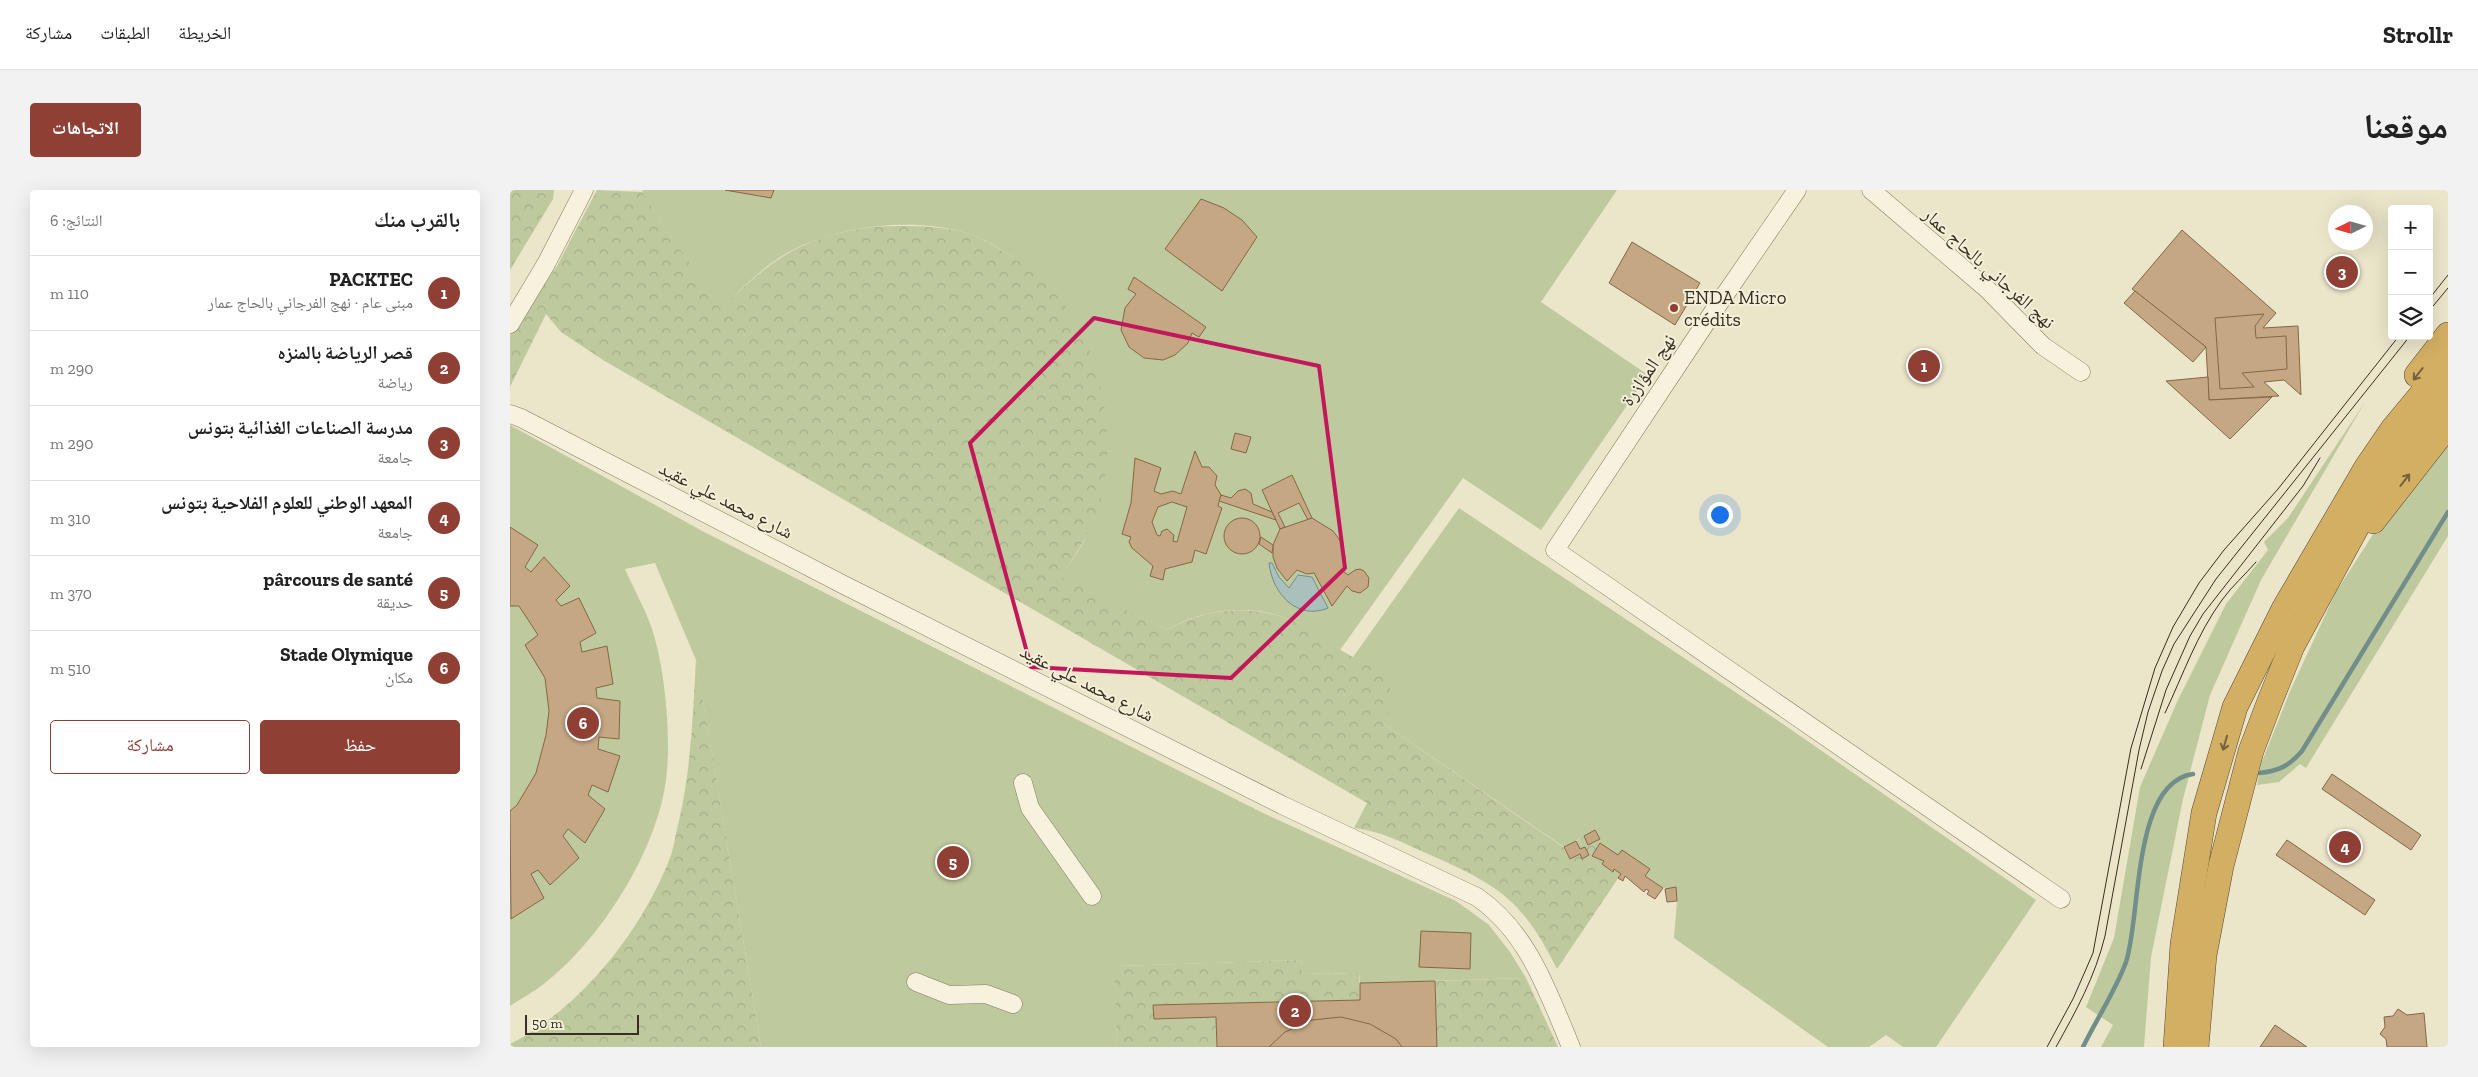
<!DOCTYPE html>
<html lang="ar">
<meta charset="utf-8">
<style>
body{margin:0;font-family:"Zilla Slab","Noto Naskh Arabic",serif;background:#f2f2f2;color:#222;direction:rtl}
.controls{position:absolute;right:15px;top:15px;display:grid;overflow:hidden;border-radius:5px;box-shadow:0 5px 20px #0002}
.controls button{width:45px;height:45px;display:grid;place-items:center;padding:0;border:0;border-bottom:1px solid #e0e0e0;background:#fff;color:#222;font:25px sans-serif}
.compass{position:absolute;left:1818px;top:15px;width:45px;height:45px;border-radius:50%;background:#fff;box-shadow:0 5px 20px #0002;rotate:265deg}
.scale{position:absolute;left:15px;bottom:12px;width:114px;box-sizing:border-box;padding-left:5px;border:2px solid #382f22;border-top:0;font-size:14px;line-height:18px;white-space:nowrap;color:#382f22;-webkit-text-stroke:4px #f3efd9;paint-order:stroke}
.you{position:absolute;left:1209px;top:324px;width:18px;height:18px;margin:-12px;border:4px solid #fff;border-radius:50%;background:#1a73e8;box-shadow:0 0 0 8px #1a73e833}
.badge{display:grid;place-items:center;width:32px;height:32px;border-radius:50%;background:#903f35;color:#fff;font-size:16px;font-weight:700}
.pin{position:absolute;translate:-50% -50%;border:2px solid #fff;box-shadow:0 1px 5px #0006}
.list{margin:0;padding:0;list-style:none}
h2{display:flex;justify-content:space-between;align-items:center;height:65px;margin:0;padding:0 20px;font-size:21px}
h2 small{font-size:16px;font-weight:400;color:#767676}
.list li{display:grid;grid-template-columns:32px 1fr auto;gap:15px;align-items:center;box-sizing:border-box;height:75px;padding:0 20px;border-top:1px solid #e0e0e0}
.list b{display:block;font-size:19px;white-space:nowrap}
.list p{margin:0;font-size:16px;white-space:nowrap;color:#767676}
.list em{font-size:16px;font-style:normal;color:#767676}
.actions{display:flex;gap:10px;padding:15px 20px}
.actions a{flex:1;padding:11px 0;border:1px solid #903f35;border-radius:5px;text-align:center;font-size:18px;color:#903f35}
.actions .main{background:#903f35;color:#fff}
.icon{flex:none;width:28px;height:28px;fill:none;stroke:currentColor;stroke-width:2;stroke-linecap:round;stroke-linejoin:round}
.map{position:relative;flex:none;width:1938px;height:857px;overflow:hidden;direction:ltr;border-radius:5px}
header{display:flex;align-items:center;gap:30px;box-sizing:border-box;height:70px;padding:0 25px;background:#fff;border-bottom:1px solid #e0e0e0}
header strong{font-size:24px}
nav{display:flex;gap:28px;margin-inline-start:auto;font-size:18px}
.intro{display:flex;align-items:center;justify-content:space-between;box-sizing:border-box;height:120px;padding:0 30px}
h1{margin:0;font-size:35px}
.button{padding:12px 22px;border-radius:5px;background:#903f35;color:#fff;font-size:18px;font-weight:700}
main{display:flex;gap:30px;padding:0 30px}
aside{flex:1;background:#fff;border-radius:5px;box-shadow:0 5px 20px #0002}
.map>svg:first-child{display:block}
</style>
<header>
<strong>Strollr</strong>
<nav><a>الخريطة</a><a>الطبقات</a><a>مشاركة</a></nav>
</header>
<div class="intro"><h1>موقعنا</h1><a class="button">الاتجاهات</a></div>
<main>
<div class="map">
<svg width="1938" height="857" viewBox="0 0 1938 857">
<defs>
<pattern id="park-crowns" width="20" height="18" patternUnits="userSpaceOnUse" patternTransform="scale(1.25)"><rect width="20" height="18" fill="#bfc99e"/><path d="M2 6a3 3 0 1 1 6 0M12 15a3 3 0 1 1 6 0" fill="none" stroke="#a5ad88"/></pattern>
</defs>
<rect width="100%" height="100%" fill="#ebe5ca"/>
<g fill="#bfc99e">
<path d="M133,0H1107L1031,112L1138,185L1031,340L953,288L830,460C816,451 802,440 788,433C746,413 695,417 657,440L551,388L573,353L589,316L503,68C489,58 470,46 453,42C401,28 340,35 291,56C259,70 234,96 210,120L132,2Z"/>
<path d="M1855,212L1751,390L1700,505L1673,609L1641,767L1634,857H1591L1603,835L1576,817L1604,748L1630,597L1667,512L1716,414L1758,360L1754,352L1778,328Z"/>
<path d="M0,235L196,343L755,624L946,711L979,735L1000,762L1016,788L850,793L849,783L793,784L791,770L605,776L607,857H251L186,470L145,373L115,379C125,402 139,425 145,449C156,489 162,555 155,596C144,665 90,750 35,793C24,802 12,808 0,816Z"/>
<path d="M1938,249V346L1796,578L1790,574L1769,592L1747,595L1751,574L1781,499L1826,402L1871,332Z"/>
<path d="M949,318L1273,534L1526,710L1426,857H1393L1376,845L1359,857H1318L1164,748L1167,711L1166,698H1153L1086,651L1090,649L1085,640L1054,657L874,534L843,467Z"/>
</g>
<g fill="url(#park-crowns)">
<path d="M0,0H44L43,9L0,80Z"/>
<path d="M87,0L132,2L210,119C235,96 259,72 290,57C321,42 359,35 393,36C412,36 434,37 453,42C470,46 488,58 503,68C511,73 521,78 528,84C589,142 610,234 590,314C583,341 564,364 552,388L657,440C697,417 743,414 786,432C801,438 815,450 829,459C845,469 863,477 880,486C880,503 881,519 874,534L1053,657L1060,669L1070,664L1072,669L1079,665L1075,657L1070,659L1066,651L1074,646L1078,655L1086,651L1090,653L1082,666L1094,671L1092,674L1102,682L1104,679L1111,684L1047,779C1012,708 986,694 916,663C891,652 871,641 844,638L857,613L93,170L51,142L36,124L0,197V145L47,76Z"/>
<path d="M186,469L251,857H0V854C71,818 131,742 160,668C164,658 165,646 168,635C181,581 183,525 186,469Z"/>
<path d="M791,770L793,784L849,783L850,810L644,815V829L706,827L707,857H607L604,776Z"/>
<path d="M1016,788L1048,857H927L925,791Z"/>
</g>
<path fill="#aac0bc" stroke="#718e8a" d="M759,373H762L769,387L779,398L788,385L802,387L818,418C787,431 762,403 759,373Z"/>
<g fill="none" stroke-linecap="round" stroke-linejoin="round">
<g stroke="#718e8a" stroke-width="4.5">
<path d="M1749,583C1769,581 1779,576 1792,561L1938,322"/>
<path d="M1573,857C1586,830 1606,800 1616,772C1631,728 1622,592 1683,584"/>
</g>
</g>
<g fill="#c6a783" stroke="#846747" fill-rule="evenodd">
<path d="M215,0H264L261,8Z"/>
<path d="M691,9L714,18L732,30L747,47L712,101L655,59Z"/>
<path d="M1672,40L1766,123L1753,138L1788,136L1791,205L1774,190L1754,192L1769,206L1699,210L1696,157L1622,99Z"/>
<path d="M1122,52L1190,93L1165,135L1099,93Z"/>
<path d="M624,87L696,137L689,147L682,143L678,153L665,165L653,170L634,168L619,157L611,140L615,118L626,104L618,99Z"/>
<path d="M1625,101L1696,157L1683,172L1614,113Z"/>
<path d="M1754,124L1745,136L1746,148L1776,146L1777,179L1732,183L1744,197L1710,199L1705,128Z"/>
<path d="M1698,187L1699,210L1762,207L1720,249L1656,191Z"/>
<path d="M725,243L741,247L736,263L721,259Z"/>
<path d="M685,261L692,277H699L707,286L705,295L711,305L708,316L712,318L696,364L685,360L682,372L655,379L653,390L640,386L643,376L622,358L619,352L621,347L612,344L621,313L625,268L651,278L644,301L651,304L663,301L671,304ZM662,312L677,317L667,352L663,351L664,345L657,339L652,341L650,346L647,345L642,332L648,317Z"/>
<path d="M782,285L802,328L798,330L789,313L768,323L775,337L770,339L752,300Z"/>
<path d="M735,299L741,303L743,314L762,322L766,330L709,311L711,305L721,308L728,301Z"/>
<circle cx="732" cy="346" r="18"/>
<path d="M802,328L823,341L832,353L835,367L833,381L838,385L845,380L850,379L854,381L859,388L858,397L850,403L842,401L837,396L822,416L804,383L797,384L787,380L777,391L767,378L763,367V355L770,339Z"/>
<path d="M0,337L28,355L15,377L21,382L34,367L60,396L46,410L51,416L69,408L86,443L70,452L72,462L97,456L103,494L86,498L87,508L110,511L109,549L89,547L88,559L110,566L98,602L82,595L78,605L95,619L75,653L58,639L53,646L69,668L40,695L28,680L21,684L34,708L1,729L0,621L7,615L26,583L36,545L39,521L35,488L15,455L28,445L9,416H0Z"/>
<path d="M751,347L763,355L762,363L749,354Z"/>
<path d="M1822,584L1911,645L1901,660L1812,599Z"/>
<path d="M1085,640L1090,649L1078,655L1074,646Z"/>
<path d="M1777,650L1865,710L1855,725L1766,665Z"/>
<path d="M1066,651L1070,659L1075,657L1079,665L1072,669L1070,664L1060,669L1054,657Z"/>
<path d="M1090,653L1108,665L1112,660L1140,679L1135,686L1153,698L1145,709L1137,704L1139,701L1136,699L1134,702L1115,686L1113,691L1108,688L1111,684L1104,679L1103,682L1092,674L1094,671L1082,666Z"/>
<path d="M1166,697L1167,711L1157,712L1155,699Z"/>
<path d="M911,741L961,743L960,779L909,777Z"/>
<path d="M925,791L927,857H707L706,827L644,829L643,815L850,810V793Z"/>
<path d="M1888,819L1897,825L1914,823L1917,857H1877L1876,849L1870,844L1875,837L1874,827L1883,826Z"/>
<path d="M831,827L860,834L886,849L892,857H759L775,842L802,830Z"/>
<path d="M1765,835L1797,857H1750Z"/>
</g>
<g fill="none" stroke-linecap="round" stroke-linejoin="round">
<g stroke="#867960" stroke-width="19">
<g id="minor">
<path d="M1287,0L1203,122L1045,360L1551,709"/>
<path d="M1361,0L1477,99L1533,156L1571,182"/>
<path d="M0,134L36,74L74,0"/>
<path d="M0,224L11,228L334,395L772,615L967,707C1018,742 1038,802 1061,857"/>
<path d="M513,593L520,618L582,706"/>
<path d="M406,792L439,805L476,804L503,814"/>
</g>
</g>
<g stroke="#554733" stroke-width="26">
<g id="highway">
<path d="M1907,185L1938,145"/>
<path d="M1863,331L1938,235"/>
<path d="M1666,857L1673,754L1694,623L1725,517L1774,419L1857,277L1883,239L1938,173"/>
<path d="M1686,857L1694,765L1711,676L1741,561L1760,511L1782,456L1872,290L1938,205"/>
</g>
</g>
<use href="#minor" stroke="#f6f2dd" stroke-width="18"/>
<use href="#highway" stroke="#d2af63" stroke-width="25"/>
<g stroke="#382f22" stroke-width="1">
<path d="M1919,109L1938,85"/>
<path d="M1919,121L1938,98"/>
<path d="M1655,523C1673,485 1687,444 1712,410C1722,396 1735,385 1746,372"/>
<path d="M1631,579L1656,500L1680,446L1693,424L1793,296L1810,268"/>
<path d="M1537,857L1563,809L1583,763L1621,558L1645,478L1663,437L1689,393L1714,360L1768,299L1889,146"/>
<path d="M1546,857C1566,821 1585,787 1595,746L1629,560L1638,522L1652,481L1664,454L1706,389L1900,146"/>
</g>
</g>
<defs><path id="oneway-shaft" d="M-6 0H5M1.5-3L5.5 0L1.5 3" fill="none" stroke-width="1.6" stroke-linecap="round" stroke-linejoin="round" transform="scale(1.25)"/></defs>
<g stroke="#76623c">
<use href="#oneway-shaft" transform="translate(1908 184) rotate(128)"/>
<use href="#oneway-shaft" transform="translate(1895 290) rotate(-52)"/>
<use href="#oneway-shaft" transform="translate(1715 553) rotate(106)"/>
</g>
<path fill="none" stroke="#c2185b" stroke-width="4" stroke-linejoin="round" d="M584,128L809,176L835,378L721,488L521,477L460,253Z"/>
<circle fill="#903f35" stroke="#f3efd9" stroke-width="2" cx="1164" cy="118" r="5"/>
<g text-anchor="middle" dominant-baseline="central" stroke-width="4" stroke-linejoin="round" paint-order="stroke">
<g font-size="19" fill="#382f22" stroke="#f3efd9">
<text transform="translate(1479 78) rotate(42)">نهج الفرجاني بالحاج عمار</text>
<text transform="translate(1138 180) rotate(-56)">نهج المؤازرة</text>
<text transform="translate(216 310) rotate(27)">شارع محمد علي عقيد</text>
<text transform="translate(577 493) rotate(27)">شارع محمد علي عقيد</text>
</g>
<g font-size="19" fill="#382f22" stroke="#f3efd9" text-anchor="start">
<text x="1174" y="107">ENDA Micro<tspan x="1174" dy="22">crédits</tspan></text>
</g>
</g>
</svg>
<div class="controls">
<button>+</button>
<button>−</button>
<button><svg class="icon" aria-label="layers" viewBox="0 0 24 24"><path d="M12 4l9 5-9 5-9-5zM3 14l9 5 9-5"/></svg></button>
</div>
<svg class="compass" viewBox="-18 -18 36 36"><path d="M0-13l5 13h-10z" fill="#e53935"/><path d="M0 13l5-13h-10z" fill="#767676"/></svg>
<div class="scale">50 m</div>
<div class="you"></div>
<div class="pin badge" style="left:1414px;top:176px">1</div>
<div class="pin badge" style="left:785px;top:821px">2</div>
<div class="pin badge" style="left:1832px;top:82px">3</div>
<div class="pin badge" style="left:1835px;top:657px">4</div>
<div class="pin badge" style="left:443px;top:672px">5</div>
<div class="pin badge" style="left:73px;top:533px">6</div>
</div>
<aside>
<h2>بالقرب منك<small>النتائج: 6</small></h2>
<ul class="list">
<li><span class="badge">1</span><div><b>PACKTEC</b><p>مبنى عام · نهج الفرجاني بالحاج عمار</p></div><em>110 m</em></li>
<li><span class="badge">2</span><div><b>قصر الرياضة بالمنزه</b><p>رياضة</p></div><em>290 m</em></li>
<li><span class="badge">3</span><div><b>مدرسة الصناعات الغذائية بتونس</b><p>جامعة</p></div><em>290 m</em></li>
<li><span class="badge">4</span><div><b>المعهد الوطني للعلوم الفلاحية بتونس</b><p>جامعة</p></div><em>310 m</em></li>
<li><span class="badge">5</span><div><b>pârcours de santé</b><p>حديقة</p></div><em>370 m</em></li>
<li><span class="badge">6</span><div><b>Stade Olymique</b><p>مكان</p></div><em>510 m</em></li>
</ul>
<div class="actions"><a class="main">حفظ</a><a>مشاركة</a></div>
</aside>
</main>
